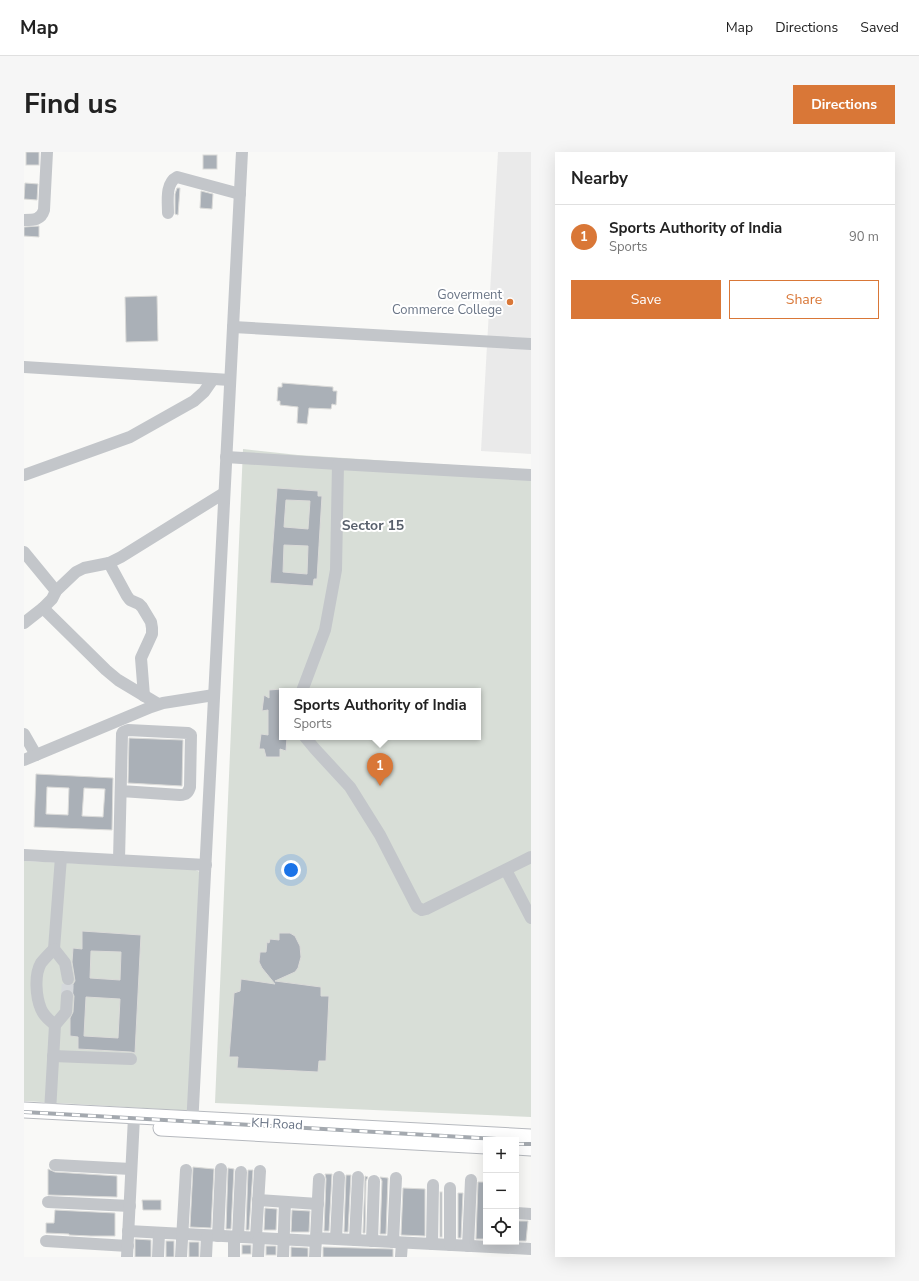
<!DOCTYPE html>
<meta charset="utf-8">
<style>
body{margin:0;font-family:"Nunito Sans",sans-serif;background:#f6f6f6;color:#222}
.controls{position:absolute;right:12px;bottom:12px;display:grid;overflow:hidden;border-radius:0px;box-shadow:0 4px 16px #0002}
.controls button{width:36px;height:36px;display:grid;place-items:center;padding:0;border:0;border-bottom:1px solid #e0e0e0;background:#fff;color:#222;font:20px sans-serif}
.you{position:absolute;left:267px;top:718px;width:14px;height:14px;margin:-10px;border:3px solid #fff;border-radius:50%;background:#1a73e8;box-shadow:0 0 0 6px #1a73e833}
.badge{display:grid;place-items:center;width:26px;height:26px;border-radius:50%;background:#d97737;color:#fff;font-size:13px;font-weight:700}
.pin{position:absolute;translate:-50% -33px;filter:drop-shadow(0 1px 2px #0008)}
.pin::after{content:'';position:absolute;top:21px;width:14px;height:12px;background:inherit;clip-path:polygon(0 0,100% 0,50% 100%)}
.popup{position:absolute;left:255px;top:536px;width:202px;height:52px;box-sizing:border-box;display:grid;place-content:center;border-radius:0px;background:#fff;filter:drop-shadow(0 1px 3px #0005);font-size:13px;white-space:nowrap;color:#767676}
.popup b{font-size:15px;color:#222}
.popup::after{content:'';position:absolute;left:50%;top:100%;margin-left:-8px;border:8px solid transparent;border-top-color:#fff}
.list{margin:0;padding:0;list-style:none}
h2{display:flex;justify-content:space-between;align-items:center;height:52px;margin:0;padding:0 16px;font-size:17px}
h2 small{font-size:13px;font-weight:400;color:#767676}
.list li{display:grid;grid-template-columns:26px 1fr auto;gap:12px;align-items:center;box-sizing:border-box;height:64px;padding:0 16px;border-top:1px solid #e0e0e0}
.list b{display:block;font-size:15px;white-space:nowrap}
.list p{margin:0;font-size:13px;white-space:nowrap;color:#767676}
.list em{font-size:13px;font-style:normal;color:#767676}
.actions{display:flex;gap:8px;padding:12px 16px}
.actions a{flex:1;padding:9px 0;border:1px solid #d97737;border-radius:0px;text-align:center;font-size:14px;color:#d97737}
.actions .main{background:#d97737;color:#fff}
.icon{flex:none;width:22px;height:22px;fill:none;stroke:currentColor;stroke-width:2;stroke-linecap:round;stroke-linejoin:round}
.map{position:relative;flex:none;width:507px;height:1105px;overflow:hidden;border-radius:0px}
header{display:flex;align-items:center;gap:24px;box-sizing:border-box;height:56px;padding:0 20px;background:#fff;border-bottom:1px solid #e0e0e0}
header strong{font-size:19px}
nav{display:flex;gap:22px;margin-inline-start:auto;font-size:14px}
.intro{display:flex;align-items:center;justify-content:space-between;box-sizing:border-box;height:96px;padding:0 24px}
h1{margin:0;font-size:28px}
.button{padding:10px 18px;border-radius:0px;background:#d97737;color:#fff;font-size:14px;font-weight:700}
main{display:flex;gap:24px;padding:0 24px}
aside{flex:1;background:#fff;border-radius:0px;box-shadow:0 4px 16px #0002}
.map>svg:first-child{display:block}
</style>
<header>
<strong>Map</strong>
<nav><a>Map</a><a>Directions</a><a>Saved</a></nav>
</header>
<div class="intro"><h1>Find us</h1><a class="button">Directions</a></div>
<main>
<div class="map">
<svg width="507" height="1105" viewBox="0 0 507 1105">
<rect width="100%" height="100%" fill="#f9f9f7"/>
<path fill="#eaeaea" d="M474,0H507V302L457,299Z"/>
<g fill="#d8ded7" fill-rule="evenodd">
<path d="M219,297L274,303L507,318V965L191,951ZM258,539H454V585H258Z"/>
<path d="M0,709L169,717L183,723L171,959L0,949Z"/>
</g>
<g fill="#aab0b7" stroke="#dbdbd9" fill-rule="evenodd">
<rect x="2" y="0" width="13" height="13"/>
<rect x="179" y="3" width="14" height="14"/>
<path d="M1,31L14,32L13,48L0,47Z"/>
<path d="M153,36H156L154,63L151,62V42Z"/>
<path d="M177,39L189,42L188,57L176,56Z"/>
<path d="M15,74V85L0,84V75Z"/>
<path d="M133,144L134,189L102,190L101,145Z"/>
<path d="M258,231L309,235V239H313L312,253L308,252L307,257L285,256L283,272L273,271L274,255L256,253V249H253L254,235H258Z"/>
<path d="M253,336L294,339V344H298L293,427H290L289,434L246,431ZM262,348L286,349L284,377L260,375ZM260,393L284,394L283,422L259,420Z"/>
<path d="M258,537V585H263L262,599L256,597V605H242L240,597H235L237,582L244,583V558L238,559L240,543L245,546V538Z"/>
<path d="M105,586L159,588L158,634L104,631Z"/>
<path d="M12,622L89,626L88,678L10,675ZM23,635L45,636L44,663L22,662ZM60,636L81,637L79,665L58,664Z"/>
<path d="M58,779L117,783L111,901L107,900L54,897V885L46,884V866L49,860L50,844L47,838L44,837H40V833L46,834L49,832L51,829L48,810L49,796L58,797ZM67,799L97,800L96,828L66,826ZM62,845L96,847L94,886L60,884Z"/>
<path d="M255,781H266L271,784L276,794L277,805L274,816L271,820L251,829L297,835V844H305L302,909H295L294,920L213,916L214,905H205L210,841L216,839L217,827L251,832L238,816L235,810L236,800H242L243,790L245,791L246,787L255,788Z"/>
<path d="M169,1015L190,1017L187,1076L166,1075Z"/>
<path d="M204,1016L210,1017L207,1077H202Z"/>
<path d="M24,1017L31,1020L93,1024V1045L24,1043Z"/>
<path d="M224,1018H229L225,1078H222Z"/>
<path d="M301,1022H308L305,1079H300L302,1027Z"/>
<path d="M322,1023H327L324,1080H320Z"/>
<path d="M341,1024L344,1025L342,1029L341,1081H339Z"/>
<path d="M356,1025L364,1026L362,1082H356L358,1029Z"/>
<path d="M454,1030H461V1040H462L460,1087H452Z"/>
<path d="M379,1036L401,1037V1084L377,1083Z"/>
<rect x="416" y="1040" width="2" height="45"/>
<path d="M434,1041H439L437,1086H434Z"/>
<path d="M118,1048H137V1058H119Z"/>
<path d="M241,1056L253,1057L252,1078H240Z"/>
<path d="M31,1058L91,1061V1084H67L45,1083V1082L22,1081V1071H30Z"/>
<path d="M268,1058L286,1059L285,1080H267Z"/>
<path d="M492,1069H504L502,1089H492Z"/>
<path d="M111,1087L127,1088V1105H111Z"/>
<rect x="142" y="1089" width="8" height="16"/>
<rect x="165" y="1090" width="10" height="15"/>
<rect x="218" y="1093" width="9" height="9"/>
<rect x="242" y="1094" width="10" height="9"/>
<path d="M267,1095L284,1096V1105H267Z"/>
<path d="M299,1095L369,1097V1105H299Z"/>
</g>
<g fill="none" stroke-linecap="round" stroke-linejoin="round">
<path stroke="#d5d8db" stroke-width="12" stroke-dasharray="12 6" stroke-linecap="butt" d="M43,844L44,827"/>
<g stroke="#b6b9be" stroke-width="17">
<g id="major">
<path d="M0,958L507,985"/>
<path d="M137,976L462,994"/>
<path d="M492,995L507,996"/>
</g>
</g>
<g stroke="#c3c6ca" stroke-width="12">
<path d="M144,61C144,50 141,31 153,25L216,42"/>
<path d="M0,68C10,68 17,68 20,58L23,0"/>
<path d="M209,175L507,192"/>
<path d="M0,215L206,228"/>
<path d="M202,305L314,312"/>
<path d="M0,323L106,285L170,249L180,240L189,227"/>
<path d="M0,400L32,439"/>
<path d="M85,411L103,444L106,448L115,452L118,455L127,470L128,476V482L117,506L120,544"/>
<path d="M19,456L82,518L94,528L134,552"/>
<path d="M0,471L19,456L28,447L32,439L52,420L60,416L85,411L97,405L200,341"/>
<path d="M278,539L301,478L312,418L314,312L507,323"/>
<path d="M0,582L12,603"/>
<path d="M281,585L291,597L326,635L356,683L393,755L398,758L402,757L507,705"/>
<path d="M0,608L127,555L139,551L190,543"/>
<path d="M0,703L182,713"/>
<path d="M37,705L30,797L41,811L44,827"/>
<path d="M95,708L98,582L99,580L104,578L164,581L167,583L166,635C164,641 162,643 156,643L97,639"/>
<path d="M482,718L507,766"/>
<path d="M30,797C26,801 21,806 17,811C10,823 12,845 17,857C20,864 25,868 31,873"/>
<path d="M29,904L107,907"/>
<path d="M26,960L31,873L42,860L43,844"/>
<path d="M168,975L218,0"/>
<path d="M31,1013L107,1017"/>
<path d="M295,1027L292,1086L507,1097"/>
<path d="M234,1048L294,1052"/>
<path d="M24,1050L106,1054"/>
<path d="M492,1061L507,1062"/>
<path d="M104,1079L292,1089"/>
<path d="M194,1084L197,1017"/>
<path d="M214,1085L217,1020"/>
<path d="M232,1085L236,1019"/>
<path d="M312,1087L315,1025"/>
<path d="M331,1088L334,1025"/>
<path d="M22,1089L104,1094"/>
<path d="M348,1089L350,1029"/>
<path d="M369,1090L372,1026"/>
<path d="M408,1092L409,1033"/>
<path d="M426,1093V1036"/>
<path d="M444,1094L447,1028"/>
<path d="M103,1105L110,965"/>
<path d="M134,1105L135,1081"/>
<path d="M157,1105L162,1018"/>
<path d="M182,1105L183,1084"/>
<path d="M210,1105V1085"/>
<path d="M234,1105L235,1086"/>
<path d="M259,1105L261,1050"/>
<path d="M291,1105L292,1086"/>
<path d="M377,1105L378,1091"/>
</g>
<use href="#major" stroke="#fff" stroke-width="15"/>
<g stroke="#a4a9af" stroke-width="4">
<g id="rail">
<path d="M0,960L492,988"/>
<path d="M492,992H507"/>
</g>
</g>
<use href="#rail" stroke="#fff" stroke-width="2.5" stroke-dasharray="8" stroke-linecap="butt"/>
</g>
<circle fill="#d97737" stroke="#fff" stroke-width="1.5" cx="486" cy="150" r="4"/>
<g text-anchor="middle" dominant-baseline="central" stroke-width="4" stroke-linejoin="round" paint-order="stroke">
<g font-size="13" fill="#6a7586" stroke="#fff" text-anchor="end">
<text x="478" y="143">Goverment<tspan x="478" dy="15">Commerce College</tspan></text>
</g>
<g font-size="13" fill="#6a7586" stroke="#fff">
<text transform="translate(253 972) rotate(3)">KH Road</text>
</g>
<g font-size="14" font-weight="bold" fill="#58606c" stroke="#fff">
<text x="349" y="373">Sector 15</text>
</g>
</g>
</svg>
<div class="controls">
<button>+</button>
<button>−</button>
<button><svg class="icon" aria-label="locate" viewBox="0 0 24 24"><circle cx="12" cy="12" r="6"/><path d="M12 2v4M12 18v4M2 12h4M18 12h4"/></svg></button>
</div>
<div class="you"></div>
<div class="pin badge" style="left:356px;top:634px">1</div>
<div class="popup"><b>Sports Authority of India</b>Sports</div>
</div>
<aside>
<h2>Nearby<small></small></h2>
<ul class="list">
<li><span class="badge">1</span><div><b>Sports Authority of India</b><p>Sports</p></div><em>90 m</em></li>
</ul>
<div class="actions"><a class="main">Save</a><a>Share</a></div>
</aside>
</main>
